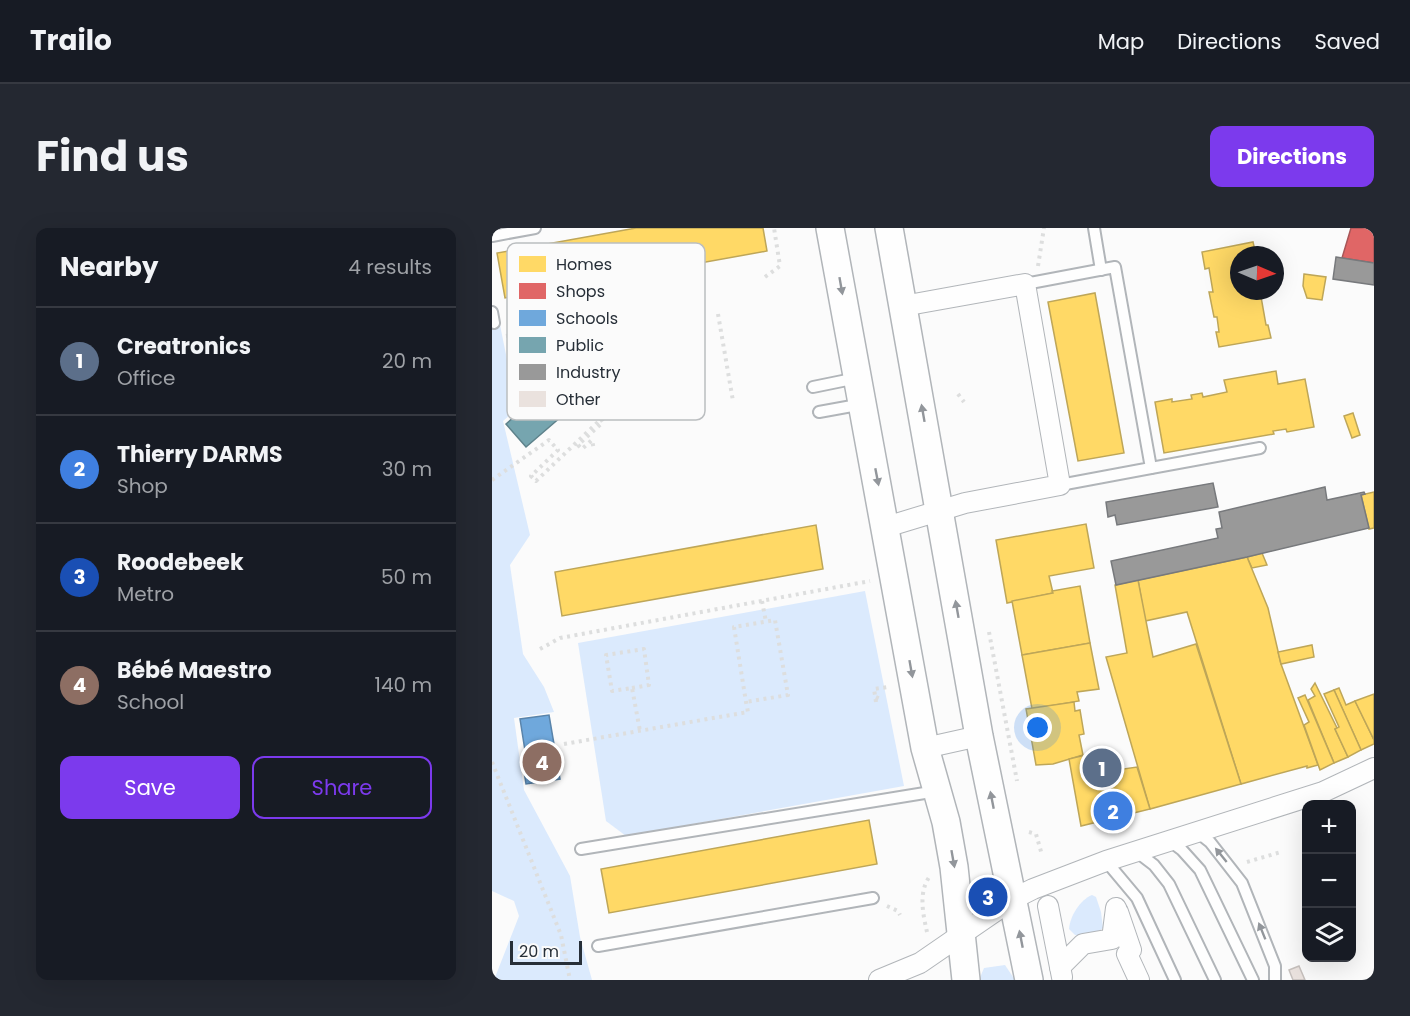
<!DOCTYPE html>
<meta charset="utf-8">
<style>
body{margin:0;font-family:Poppins,sans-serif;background:#242831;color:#f1f3f6}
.controls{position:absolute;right:18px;bottom:18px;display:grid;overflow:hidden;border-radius:12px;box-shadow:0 6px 24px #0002}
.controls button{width:54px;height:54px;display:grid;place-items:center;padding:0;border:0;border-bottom:2px solid #363941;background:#171b24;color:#f1f3f6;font:30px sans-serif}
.compass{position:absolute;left:738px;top:18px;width:54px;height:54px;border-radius:50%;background:#171b24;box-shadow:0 6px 24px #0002;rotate:92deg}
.scale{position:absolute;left:18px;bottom:15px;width:72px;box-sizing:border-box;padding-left:6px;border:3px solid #272f38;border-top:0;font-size:16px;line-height:21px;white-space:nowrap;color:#272f38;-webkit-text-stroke:4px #fbfbfb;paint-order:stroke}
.you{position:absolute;left:546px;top:500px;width:21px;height:21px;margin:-15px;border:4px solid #fff;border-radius:50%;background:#1a73e8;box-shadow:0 0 0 9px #1a73e833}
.badge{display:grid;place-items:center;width:39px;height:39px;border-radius:50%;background:#7c3aed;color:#fff;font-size:20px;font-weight:700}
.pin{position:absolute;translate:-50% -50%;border:3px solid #fff;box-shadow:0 2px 6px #0006}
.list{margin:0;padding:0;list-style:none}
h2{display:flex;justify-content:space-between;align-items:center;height:78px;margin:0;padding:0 24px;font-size:26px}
h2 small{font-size:20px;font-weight:400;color:#9ea1a6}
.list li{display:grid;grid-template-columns:39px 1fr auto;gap:18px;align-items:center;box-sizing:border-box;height:108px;padding:0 24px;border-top:2px solid #363941}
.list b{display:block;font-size:22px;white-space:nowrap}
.list p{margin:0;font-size:20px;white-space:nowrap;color:#9ea1a6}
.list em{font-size:20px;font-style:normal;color:#9ea1a6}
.actions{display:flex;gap:12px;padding:18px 24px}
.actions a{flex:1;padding:14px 0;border:2px solid #7c3aed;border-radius:12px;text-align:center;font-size:21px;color:#7c3aed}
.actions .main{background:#7c3aed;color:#fff}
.icon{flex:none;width:33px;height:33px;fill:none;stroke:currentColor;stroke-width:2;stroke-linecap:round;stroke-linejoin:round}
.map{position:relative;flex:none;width:882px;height:752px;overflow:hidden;border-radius:12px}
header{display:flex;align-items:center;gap:36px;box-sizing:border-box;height:84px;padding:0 30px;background:#171b24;border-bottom:2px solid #363941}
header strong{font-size:28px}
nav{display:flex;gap:33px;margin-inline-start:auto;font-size:21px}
.intro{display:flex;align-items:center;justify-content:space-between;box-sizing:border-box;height:144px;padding:0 36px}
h1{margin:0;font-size:42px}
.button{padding:15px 27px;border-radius:12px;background:#7c3aed;color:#fff;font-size:21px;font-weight:700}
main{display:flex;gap:36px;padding:0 36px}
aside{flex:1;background:#171b24;border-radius:12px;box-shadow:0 6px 24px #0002}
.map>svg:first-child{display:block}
</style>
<header>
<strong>Trailo</strong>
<nav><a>Map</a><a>Directions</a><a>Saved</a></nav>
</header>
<div class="intro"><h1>Find us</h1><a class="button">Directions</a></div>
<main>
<aside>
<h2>Nearby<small>4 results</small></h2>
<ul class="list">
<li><span class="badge" style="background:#5c6f8a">1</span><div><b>Creatronics</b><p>Office</p></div><em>20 m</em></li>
<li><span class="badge" style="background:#3f7fe0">2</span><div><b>Thierry DARMS</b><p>Shop</p></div><em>30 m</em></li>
<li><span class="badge" style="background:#1a4fb4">3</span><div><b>Roodebeek</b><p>Metro</p></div><em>50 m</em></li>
<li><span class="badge" style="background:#8d6e63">4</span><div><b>Bébé Maestro</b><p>School</p></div><em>140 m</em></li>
</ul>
<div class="actions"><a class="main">Save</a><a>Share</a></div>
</aside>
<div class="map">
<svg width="882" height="752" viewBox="0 0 882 752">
<rect width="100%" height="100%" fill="#fbfbfb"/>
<g fill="#dbeafd">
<path d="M8,97L25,181L11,193L38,307L18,337L31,426L52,459L62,484L22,490L32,562L78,648L88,709L100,752H2L27,688L22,673L0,663V98Z"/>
<path d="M373,363L412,558L134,608L114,593L86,415Z"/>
<path d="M600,667L604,669L609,684L611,700C604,706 592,708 583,707L577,701C578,688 588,672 600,667Z"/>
<path d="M513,737L523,752H487L492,740Z"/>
</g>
<g fill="#ffd966" stroke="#bea658" stroke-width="1.5">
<path d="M144,0H271L275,23L13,70L5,25Z"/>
<path d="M761,14L764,27H747V63H768L774,97H776L779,110L727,119L724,104H727L725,89H722L717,64H721L717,40L713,41L710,24Z"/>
<path d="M812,46L834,49L830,72L815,70L811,58Z"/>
<path d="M603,65L632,225L586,233L556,74Z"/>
<path d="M784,143L786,156L813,151L822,199L795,204L794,201L781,203L782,206L672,225L663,174L680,171V174L700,171L699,167L710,165L711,169L735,164L732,152Z"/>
<path d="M861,185L868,207L860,210L852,188Z"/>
<path d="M882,264V300L877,301L869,267Z"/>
<path d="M594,296L602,340L557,348L561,365L515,375L504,312Z"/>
<path d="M324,297L331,341L70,388L63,344Z"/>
<path d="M770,325L775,337L760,340L755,329Z"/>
<path d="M755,329L776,380L789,436L826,537L815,540V538L749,556L695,384L653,393L646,352Z"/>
<path d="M646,352L661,429L704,416L749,556L658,581L614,429L635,425L623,357Z"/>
<path d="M588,358L598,415L530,427L520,373L561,365L560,363Z"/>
<path d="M598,415L607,461L585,464L587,473L540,481L530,427Z"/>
<path d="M820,417L822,429L789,436L786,424Z"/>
<path d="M823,455L845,500L843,501L856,529L842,535L816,472L823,468L819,461Z"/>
<path d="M847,460L854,477L863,473L882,512V516L869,522L842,462Z"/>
<path d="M842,462L869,522L856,529L843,501L847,499L832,466Z"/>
<path d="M882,466V512L863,473Z"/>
<path d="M813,467L842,535L828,542L812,497L817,494L806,470Z"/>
<path d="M582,474L583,483L588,482L592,506L587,507L591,527L561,536L544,537L534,481Z"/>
<path d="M618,521L620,530L623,529L625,542L645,539L658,581L589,598L577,531Z"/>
<path d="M377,592L385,636L117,685L109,641Z"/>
</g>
<path fill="#e06666" stroke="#a85658" stroke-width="1.5" d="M859,0H882V35L850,30Z"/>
<path fill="#6fa8dc" stroke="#5984ab" stroke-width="1.5" d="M57,487L68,551L34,556L30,530L34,529L28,491Z"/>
<path fill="#76a5af" stroke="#5e828b" stroke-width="1.5" d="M71,146L91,170L34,219L14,196L34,178L22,165L38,150L51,164Z"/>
<g fill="#999" stroke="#77797c" stroke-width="1.5">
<path d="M844,29L882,35V57L841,51Z"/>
<path d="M721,255L726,279L625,297L623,287L616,289L614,274Z"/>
<path d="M833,259L835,272L872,264L873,266L869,267L877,300L755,329L624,357L619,333L726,310L724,301L730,300L727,284Z"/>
</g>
<path fill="#eae2de" stroke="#c6c0bd" stroke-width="1.5" d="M807,738L813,752H801L797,742Z"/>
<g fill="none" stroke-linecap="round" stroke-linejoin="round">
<g stroke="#b1b5b9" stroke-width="14">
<g id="lane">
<path d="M602,0L609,42"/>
<path d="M0,8L43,0"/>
<path d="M533,56L623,39L659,240L568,257"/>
<path d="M0,84L2,95"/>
<path d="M321,159L365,150"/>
<path d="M327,184L371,176"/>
<path d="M659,240L768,220"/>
<path d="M704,603L718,614L750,655L783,738V752"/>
<path d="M678,613L690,622L708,642L761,752"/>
<path d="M89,621L445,563"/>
<path d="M645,624L662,637L677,656L723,752"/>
<path d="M614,633L645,670L683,752"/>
<path d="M106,718L381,670"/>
</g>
</g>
<g stroke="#b1b5b9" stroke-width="22">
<g id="street">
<path d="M394,299L473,275L568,257L533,56L411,78"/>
<path d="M433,520L487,508"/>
<path d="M556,678L570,749"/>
<path d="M626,684L639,722L635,726L647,752"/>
<path d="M568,739L591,716L620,711L624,680"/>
<path d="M387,752L428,735L521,671L541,661L614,633L831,564L882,540"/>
</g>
</g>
<g stroke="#b1b5b9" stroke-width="30">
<g id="secondary">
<path d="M338,0L433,520L454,594L462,639L474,752"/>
<path d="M397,0L487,508L537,752"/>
</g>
</g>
<g stroke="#dddede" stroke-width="4" stroke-dasharray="3 4.5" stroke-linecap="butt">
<path d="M546,38L552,0"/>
<path d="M273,49L288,38L282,0"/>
<path d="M226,86L241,173"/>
<path d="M14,108L30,105"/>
<path d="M466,166L472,174"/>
<path d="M0,252L57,212L66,222L39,248L44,253L109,191L111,194L86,217L90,221L100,212L102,222"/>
<path d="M270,373L274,394"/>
<path d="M497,404L525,553"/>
<path d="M48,421L68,410L378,353"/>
<path d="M140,460L157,457L152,421L114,427L120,463L140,460L148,503"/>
<path d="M384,469L390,472"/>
<path d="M384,474L382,461L396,459"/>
<path d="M72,516L256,484L254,474L242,399L283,392L296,467L254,474"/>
<path d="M0,534L69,707L78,752"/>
<path d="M537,604L544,606L550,627"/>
<path d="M755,634L789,624"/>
<path d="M395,678L406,683L408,687"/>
<path d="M435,704C431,686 426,664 438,648"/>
</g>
<use href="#lane" stroke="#fefefe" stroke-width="10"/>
<use href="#street" stroke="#fefefe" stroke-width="20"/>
<use href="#secondary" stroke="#fefefe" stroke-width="27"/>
</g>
<defs><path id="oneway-solid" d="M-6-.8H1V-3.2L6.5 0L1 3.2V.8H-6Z" transform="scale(1.5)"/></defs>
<g fill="#92969b">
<use href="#oneway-solid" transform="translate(349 58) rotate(80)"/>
<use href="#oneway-solid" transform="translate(431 185) rotate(-100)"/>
<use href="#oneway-solid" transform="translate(385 249) rotate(79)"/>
<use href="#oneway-solid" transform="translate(465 381) rotate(-100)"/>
<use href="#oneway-solid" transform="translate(419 441) rotate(80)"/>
<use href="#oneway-solid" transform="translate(500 572) rotate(-101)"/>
<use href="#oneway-solid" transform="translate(729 627) rotate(-129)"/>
<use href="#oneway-solid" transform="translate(461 631) rotate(80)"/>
<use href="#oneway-solid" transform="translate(770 703) rotate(-112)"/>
<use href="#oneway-solid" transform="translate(529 711) rotate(-101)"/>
</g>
<rect x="15" y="15" width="198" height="177" rx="9" fill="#fbfbfb" stroke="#bbbec0" stroke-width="1.5"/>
<rect x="27" y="28" width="27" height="16" fill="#ffd966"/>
<rect x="27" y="55" width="27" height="16" fill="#e06666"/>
<rect x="27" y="82" width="27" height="16" fill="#6fa8dc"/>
<rect x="27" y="109" width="27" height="16" fill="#76a5af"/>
<rect x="27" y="136" width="27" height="16" fill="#999"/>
<rect x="27" y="163" width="27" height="16" fill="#eae2de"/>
<g font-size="16" fill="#272f38">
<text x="64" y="42">Homes</text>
<text x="64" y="69">Shops</text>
<text x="64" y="96">Schools</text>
<text x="64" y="123">Public</text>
<text x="64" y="150">Industry</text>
<text x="64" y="177">Other</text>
</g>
</svg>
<div class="controls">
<button>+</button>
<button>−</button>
<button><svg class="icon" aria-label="layers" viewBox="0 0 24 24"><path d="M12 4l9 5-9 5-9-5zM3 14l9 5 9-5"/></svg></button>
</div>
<svg class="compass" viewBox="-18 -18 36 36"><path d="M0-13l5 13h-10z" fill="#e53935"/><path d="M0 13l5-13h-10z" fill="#9ea1a6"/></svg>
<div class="scale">20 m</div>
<div class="you"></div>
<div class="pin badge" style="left:610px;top:540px;background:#5c6f8a">1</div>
<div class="pin badge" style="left:621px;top:583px;background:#3f7fe0">2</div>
<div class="pin badge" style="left:496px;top:669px;background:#1a4fb4">3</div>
<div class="pin badge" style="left:50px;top:534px;background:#8d6e63">4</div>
</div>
</main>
